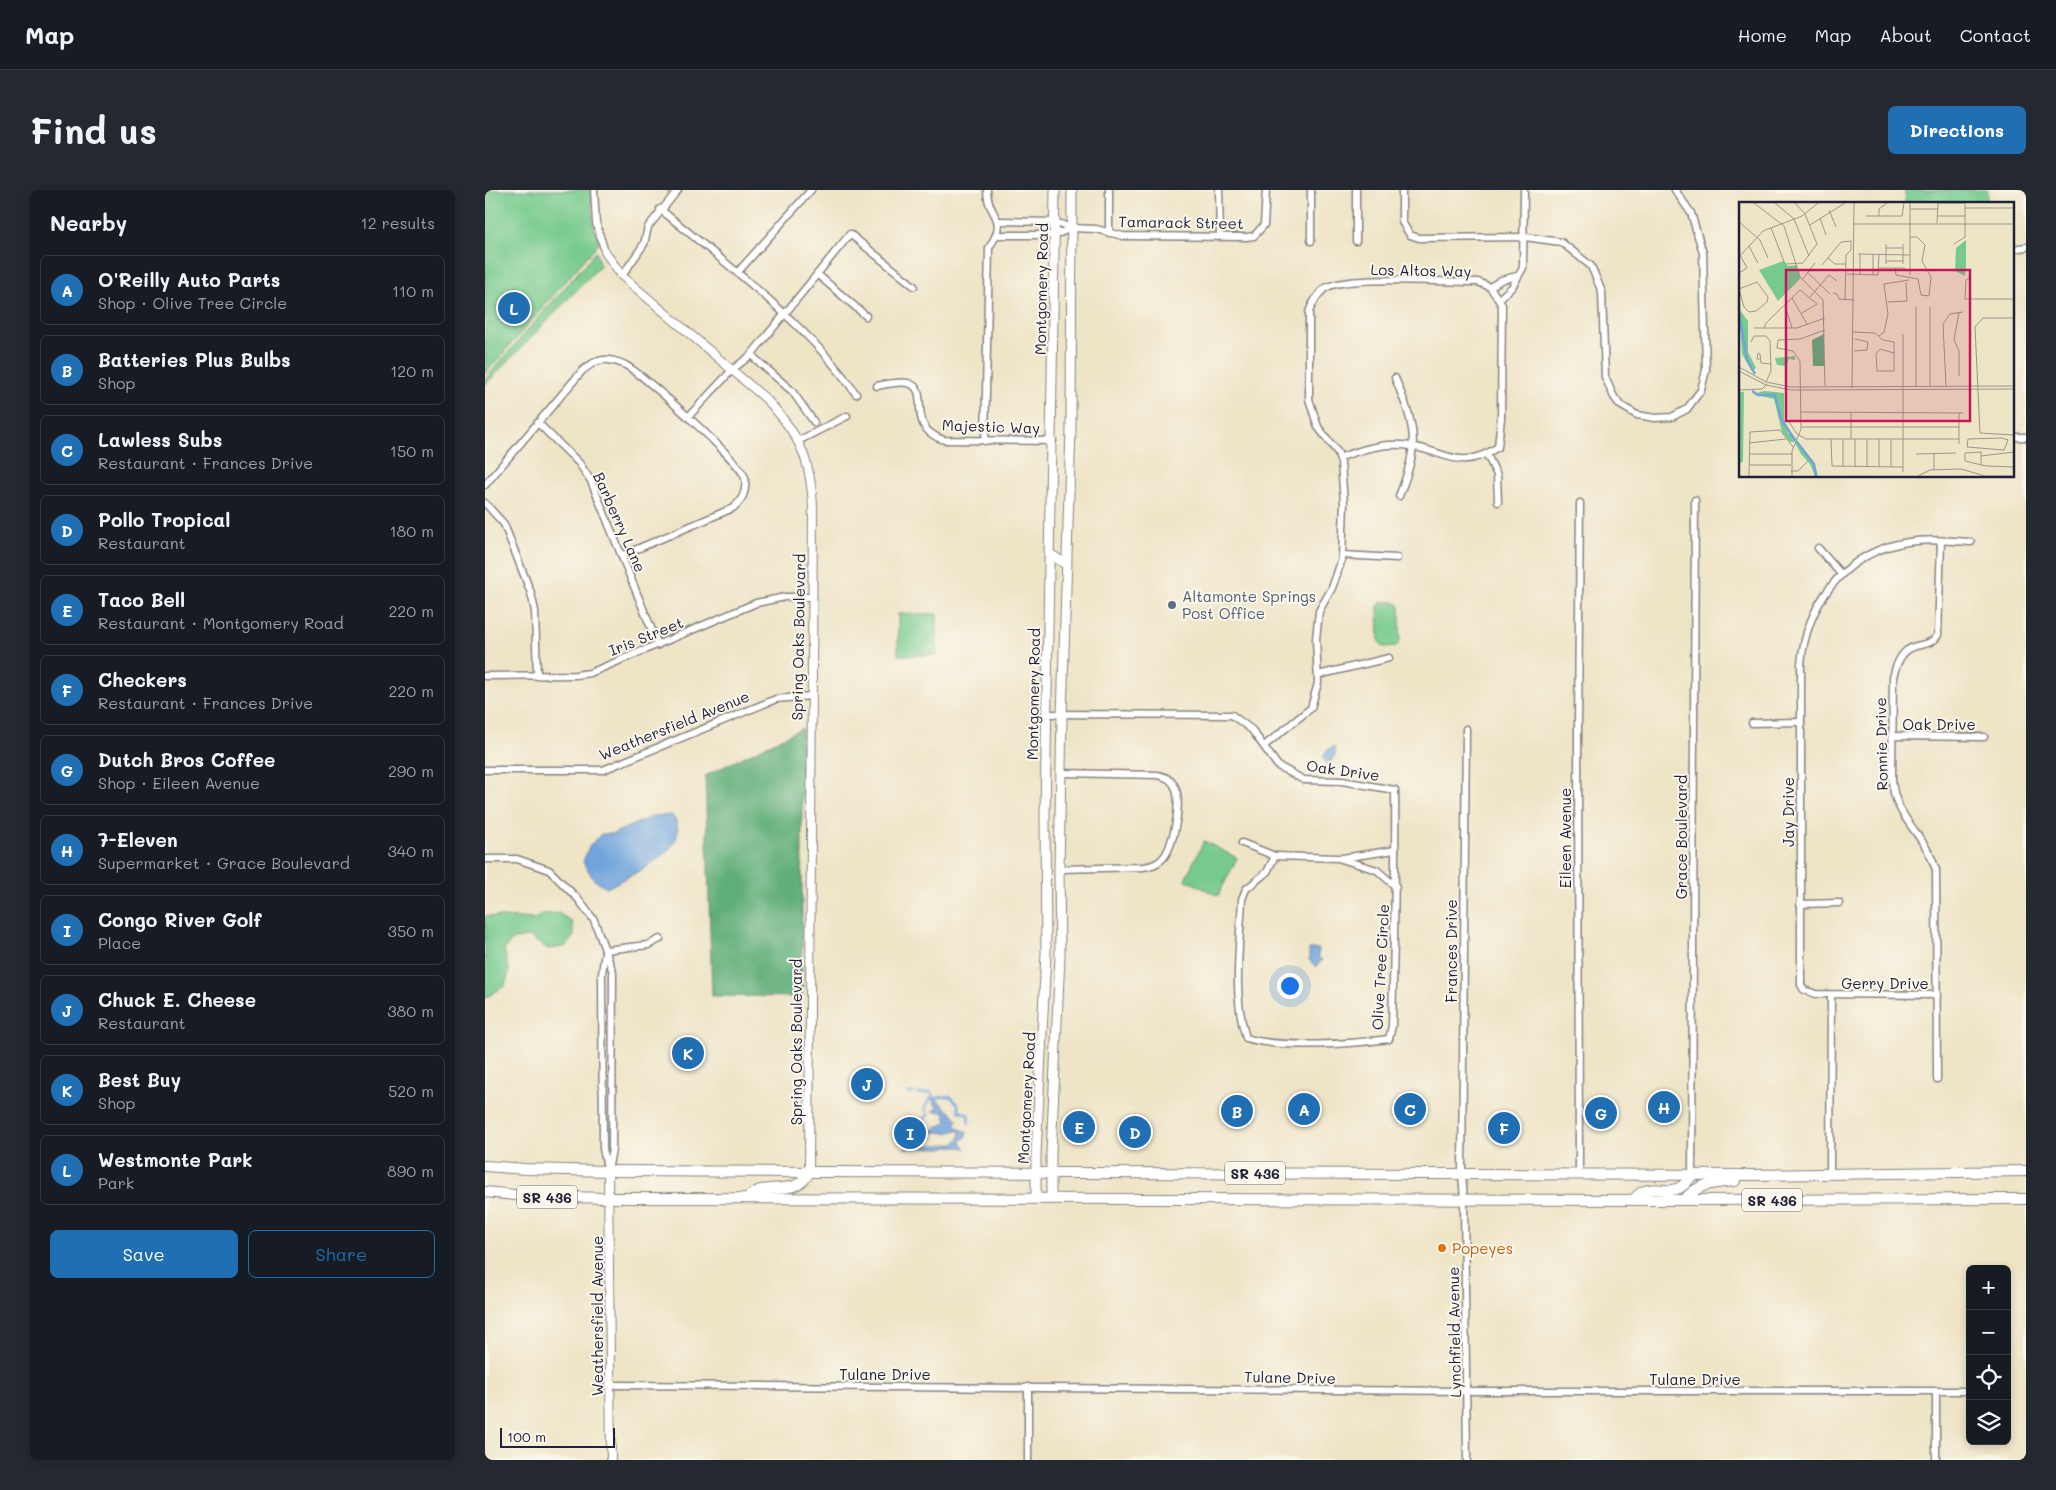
<!DOCTYPE html>
<meta charset="utf-8">
<style>
body{margin:0;font-family:Mali,sans-serif;background:#242831;color:#f1f3f6}
.controls{position:absolute;right:15px;bottom:15px;display:grid;overflow:hidden;border-radius:8px;box-shadow:0 2px 8px #0003}
.controls button{width:45px;height:45px;display:grid;place-items:center;padding:0;border:0;border-bottom:1px solid #363941;background:#171b24;color:#f1f3f6;font:25px sans-serif}
.scale{position:absolute;left:15px;bottom:12px;width:115px;box-sizing:border-box;padding-left:5px;border:2px solid #22223b;border-top:0;font-size:14px;line-height:18px;white-space:nowrap;color:#22223b;-webkit-text-stroke:4px #fbf7ec;paint-order:stroke}
.you{position:absolute;left:804px;top:795px;width:18px;height:18px;margin:-12px;border:4px solid #fff;border-radius:50%;background:#1a73e8;box-shadow:0 0 0 8px #1a73e833}
.badge{display:grid;place-items:center;width:32px;height:32px;border-radius:50%;background:#1f6fb2;color:#fff;font-size:16px;font-weight:700}
.pin{position:absolute;translate:-50% -50%;border:2px solid #fff;box-shadow:0 1px 5px #0006}
.list{margin:0;padding:0;list-style:none}
h2{display:flex;justify-content:space-between;align-items:center;height:65px;margin:0;padding:0 20px;font-size:21px}
h2 small{font-size:16px;font-weight:400;color:#9ea1a6}
.list li{display:grid;grid-template-columns:32px 1fr auto;gap:15px;align-items:center;box-sizing:border-box;height:70px;margin:0 10px 10px;padding:0 10px;border:1px solid #363941;border-radius:8px}
.list b{display:block;font-size:19px;white-space:nowrap}
.list p{margin:0;font-size:16px;white-space:nowrap;color:#9ea1a6}
.list em{font-size:16px;font-style:normal;color:#9ea1a6}
.actions{display:flex;gap:10px;padding:15px 20px}
.actions a{flex:1;padding:11px 0;border:1px solid #1f6fb2;border-radius:8px;text-align:center;font-size:18px;color:#1f6fb2}
.actions .main{background:#1f6fb2;color:#fff}
.icon{flex:none;width:28px;height:28px;fill:none;stroke:currentColor;stroke-width:2;stroke-linecap:round;stroke-linejoin:round}
.map{position:relative;flex:none;width:1541px;height:1270px;overflow:hidden;border-radius:8px}
header{display:flex;align-items:center;gap:30px;box-sizing:border-box;height:70px;padding:0 25px;background:#171b24;border-bottom:1px solid #363941}
header strong{font-size:24px}
nav{display:flex;gap:28px;margin-inline-start:auto;font-size:18px}
.intro{display:flex;align-items:center;justify-content:space-between;box-sizing:border-box;height:120px;padding:0 30px}
h1{margin:0;font-size:35px}
.button{padding:12px 22px;border-radius:8px;background:#1f6fb2;color:#fff;font-size:18px;font-weight:700}
main{display:flex;gap:30px;padding:0 30px}
aside{flex:1;background:#171b24;border-radius:8px;box-shadow:0 2px 8px #0003}
.map>svg:first-child{display:block}
</style>
<header>
<strong>Map</strong>
<nav><a>Home</a><a>Map</a><a>About</a><a>Contact</a></nav>
</header>
<div class="intro"><h1>Find us</h1><a class="button">Directions</a></div>
<main>
<aside>
<h2>Nearby<small>12 results</small></h2>
<ul class="list">
<li><span class="badge">A</span><div><b>O'Reilly Auto Parts</b><p>Shop · Olive Tree Circle</p></div><em>110 m</em></li>
<li><span class="badge">B</span><div><b>Batteries Plus Bulbs</b><p>Shop</p></div><em>120 m</em></li>
<li><span class="badge">C</span><div><b>Lawless Subs</b><p>Restaurant · Frances Drive</p></div><em>150 m</em></li>
<li><span class="badge">D</span><div><b>Pollo Tropical</b><p>Restaurant</p></div><em>180 m</em></li>
<li><span class="badge">E</span><div><b>Taco Bell</b><p>Restaurant · Montgomery Road</p></div><em>220 m</em></li>
<li><span class="badge">F</span><div><b>Checkers</b><p>Restaurant · Frances Drive</p></div><em>220 m</em></li>
<li><span class="badge">G</span><div><b>Dutch Bros Coffee</b><p>Shop · Eileen Avenue</p></div><em>290 m</em></li>
<li><span class="badge">H</span><div><b>7-Eleven</b><p>Supermarket · Grace Boulevard</p></div><em>340 m</em></li>
<li><span class="badge">I</span><div><b>Congo River Golf</b><p>Place</p></div><em>350 m</em></li>
<li><span class="badge">J</span><div><b>Chuck E. Cheese</b><p>Restaurant</p></div><em>380 m</em></li>
<li><span class="badge">K</span><div><b>Best Buy</b><p>Shop</p></div><em>520 m</em></li>
<li><span class="badge">L</span><div><b>Westmonte Park</b><p>Park</p></div><em>890 m</em></li>
</ul>
<div class="actions"><a class="main">Save</a><a>Share</a></div>
</aside>
<div class="map">
<svg width="1541" height="1270" viewBox="0 0 1541 1270">
<rect width="100%" height="100%" fill="#fbf7ec"/>
<filter id="ink" filterUnits="userSpaceOnUse"><feTurbulence type="fractalNoise" baseFrequency=".02" numOctaves="2"/><feDisplacementMap in="SourceGraphic" scale="10" xChannelSelector="R" yChannelSelector="G"/><feConvolveMatrix kernelMatrix="1 2 1 2 8 2 1 2 1" color-interpolation-filters="sRGB"/></filter>
<filter id="wash" filterUnits="userSpaceOnUse"><feTurbulence type="fractalNoise" baseFrequency=".0096" numOctaves="4" result="noise"/><feDisplacementMap in="SourceGraphic" scale="20" xChannelSelector="R" yChannelSelector="G"/><feGaussianBlur stdDeviation="1.12" result="paint"/><feColorMatrix in="noise" values="0 0 0 0 0 0 0 0 0 0 0 0 0 0 0 0 0 1.4 0 .05"/><feComposite in="paint" operator="in"/></filter>
<g filter="url(#wash)">
<rect width="100%" height="100%" fill="#eee4c6"/>
<g fill="#77ca8d" stroke="#4c7664">
<path d="M0,0H106L108,34L114,53L0,184Z"/>
<path d="M1420,0H1503L1502,14H1422L1420,13Z"/>
<path d="M111,62L115,76L0,195V189Z"/>
<path d="M897,412H910L915,416V452L911,456L899,457L894,452L893,416Z"/>
<rect x="413" y="424" width="39" height="41"/>
<path d="M719,651L752,668L733,706L700,689Z"/>
<path d="M74,723L87,732L89,746L80,757L63,759L45,747L28,749L19,760L24,781L20,796L0,808V726L49,729L59,724Z"/>
</g>
<path fill="#61ae78" stroke="#42685a" d="M317,538V807L227,806L220,586Z"/>
<g fill="#71a4dc" stroke="#4a638c" fill-rule="evenodd">
<path d="M849,556L851,563L845,573H842L838,568L841,561Z"/>
<path d="M187,625C213,658 145,685 122,698L109,690L98,672L104,657L116,644H127L168,626Z"/>
<path d="M824,759H834L833,767L837,770L831,777L824,770Z"/>
<path d="M448,906L473,929L470,936L482,942L481,947L475,952L481,958L464,956L458,958H419L421,956L417,949L436,947L462,932L459,922L448,921L453,919L446,908ZM473,940L476,942L475,948L469,954L442,955L439,952L450,942L462,943Z"/>
</g>
<g fill="none" stroke-linecap="round" stroke-linejoin="round">
<g stroke="#71a4dc" stroke-width="2.5">
<path d="M445,902L450,908L465,906L473,914L474,921L483,924L484,933"/>
<path d="M423,903H429"/>
<path d="M433,904L443,903"/>
<path d="M437,932L443,925L440,917L446,908"/>
</g>
</g>
</g>
<g filter="url(#ink)">
<g fill="none" stroke-linecap="round" stroke-linejoin="round">
<g stroke="#888380" stroke-width="9">
<g id="minor">
<path d="M109,0L111,33L120,62"/>
<path d="M734,0L735,46"/>
<path d="M826,0V51"/>
<path d="M871,0V51"/>
<path d="M917,0V32L925,45L934,48L1040,47L1076,52L1106,76L1117,102L1120,187L1129,207L1135,215L1152,225L1170,228L1187,227L1202,219L1216,200L1221,180L1218,63L1206,23L1190,0"/>
<path d="M175,19C240,73 324,135 371,204"/>
<path d="M514,31L570,32L587,38L611,39L638,46L761,47L769,46L779,35L781,0"/>
<path d="M624,43V0"/>
<path d="M512,45H570L587,38"/>
<path d="M1527,59L1541,57"/>
<path d="M252,83L326,0"/>
<path d="M332,84L381,126"/>
<path d="M137,86L159,54L163,37L193,0"/>
<path d="M1005,97L1016,90L1032,86"/>
<path d="M1014,109L1027,97L1038,78L1039,0"/>
<path d="M266,165L307,201L329,232"/>
<path d="M910,188C931,238 935,255 914,306"/>
<path d="M392,196C402,194 414,191 423,193C448,200 418,237 459,250L568,251"/>
<path d="M203,227L247,180L266,165L365,44L429,96"/>
<path d="M53,233L94,273L106,291L173,455"/>
<path d="M1527,247H1541"/>
<path d="M313,251L362,226"/>
<path d="M500,251L504,58C525,25 502,28 502,0"/>
<path d="M1002,265L1012,285L1013,312"/>
<path d="M0,295L97,181C105,175 113,168 124,170C130,171 137,173 142,176C160,186 256,272 260,288C262,302 257,310 248,318L138,365"/>
<path d="M0,313L19,334L46,403L50,421L52,486"/>
<path d="M1333,358L1356,384"/>
<path d="M857,365L912,368"/>
<path d="M833,485L904,468"/>
<path d="M0,486L91,485L105,483L271,413L300,407H328"/>
<path d="M562,524L747,525L767,540L793,576L819,590L857,591L910,600C911,679 909,758 907,836L904,849C866,854 797,859 761,848C747,804 755,754 757,709L761,699L782,682L790,666L853,668L892,680L911,697"/>
<path d="M1267,533L1316,532"/>
<path d="M981,539L977,983L979,1010L982,1270"/>
<path d="M1408,546L1499,547"/>
<path d="M779,556L826,518L833,493L831,449L834,421L847,398L857,369L859,313L856,273L853,263L833,237L824,209V122C827,114 832,105 839,99C857,84 964,93 993,92L1005,97L1017,115L1016,228L1013,257C974,282 963,262 925,256C901,252 877,259 854,268"/>
<path d="M0,580H118L291,509L326,506"/>
<path d="M757,653L790,666"/>
<path d="M857,668L910,660"/>
<path d="M0,669H32L64,680L93,709L109,730L128,782L127,959L123,981"/>
<path d="M574,679L658,677C665,676 671,675 676,670C689,659 698,609 689,595C685,588 680,587 673,585L576,583"/>
<path d="M1315,714L1354,713"/>
<path d="M120,760L163,755L175,749"/>
<path d="M120,761L117,784L118,959L122,978"/>
<path d="M1452,805L1331,804L1319,800L1316,795V474C1321,417 1356,367 1413,354C1436,348 1462,351 1486,352"/>
<path d="M1452,889L1451,680C1441,644 1409,629 1407,589L1408,487C1419,442 1441,464 1453,445L1456,351"/>
<path d="M1094,984L1093,538L1095,313"/>
<path d="M1345,984L1346,805"/>
<path d="M1207,985L1210,310"/>
<path d="M126,1195L982,1201H1485"/>
<path d="M543,1197V1270"/>
<path d="M1451,1270V1201"/>
</g>
</g>
<g stroke="#888380" stroke-width="10">
<g id="tertiary">
<path d="M120,62L137,86L281,209C314,244 326,269 328,318L324,982"/>
<path d="M123,981L126,1270"/>
</g>
</g>
<g stroke="#888380" stroke-width="11">
<g id="secondary">
<path d="M565,364L582,375"/>
<path d="M551,1008V964L561,763L560,626L570,0"/>
<path d="M566,1008V964L575,766L574,679L577,526L586,238L587,0"/>
</g>
</g>
<g stroke="#888380" stroke-width="12">
<g id="primary">
<path d="M0,976L40,979L123,981L584,983L1266,985L1541,981"/>
<path d="M0,1002L40,1006L125,1008L1199,1010L1541,1009"/>
<path d="M262,1008C266,1005 271,1001 276,1000C295,996 314,1003 324,982"/>
<path d="M1148,1010C1150,1008 1154,1004 1157,1002C1175,993 1190,1012 1207,985"/>
<path d="M1199,1010C1213,993 1229,993 1250,991"/>
</g>
</g>
<use href="#minor" stroke="#fff" stroke-width="6"/>
<use href="#tertiary" stroke="#fff" stroke-width="8"/>
<use href="#secondary" stroke="#fff" stroke-width="9"/>
<use href="#primary" stroke="#fff" stroke-width="10"/>
</g>
</g>
<circle fill="#5c6f8a" stroke="#fbf7ec" stroke-width="2" cx="687" cy="415" r="5"/>
<circle fill="#e8710a" stroke="#fbf7ec" stroke-width="2" cx="957" cy="1058" r="5"/>
<g text-anchor="middle" dominant-baseline="central" stroke-width="4" stroke-linejoin="round" paint-order="stroke">
<g fill="#fbf7ec" stroke="#636270" stroke-width="1">
<rect x="740" y="971.5" width="60" height="23" rx="4"/>
<rect x="32" y="995.5" width="60" height="23" rx="4"/>
<rect x="1257" y="998.5" width="60" height="23" rx="4"/>
</g>
<g font-size="14" font-weight="bold" fill="#22223b">
<text x="770" y="983">SR 436</text>
<text x="62" y="1007">SR 436</text>
<text x="1287" y="1010">SR 436</text>
</g>
<g font-size="15" fill="#22223b" stroke="#fbf7ec">
<text transform="translate(696 32) rotate(1)">Tamarack Street</text>
<text transform="translate(936 80) rotate(1)">Los Altos Way</text>
<text transform="translate(556 99) rotate(-89)">Montgomery Road</text>
<text transform="translate(506 236) rotate(2)">Majestic Way</text>
<text transform="translate(135 332) rotate(66)">Barberry Lane</text>
<text transform="translate(161 446) rotate(-22)">Iris Street</text>
<text transform="translate(313 447) rotate(-89)">Spring Oaks Boulevard</text>
<text transform="translate(548 504) rotate(-89)">Montgomery Road</text>
<text x="1454" y="534">Oak Drive</text>
<text transform="translate(189 535) rotate(-22)">Weathersfield Avenue</text>
<text transform="translate(1396 554) rotate(-91)">Ronnie Drive</text>
<text transform="translate(858 580) rotate(8)">Oak Drive</text>
<text transform="translate(1303 622) rotate(-90)">Jay Drive</text>
<text transform="translate(1196 647) rotate(-90)">Grace Boulevard</text>
<text transform="translate(1080 648) rotate(-90)">Eileen Avenue</text>
<text transform="translate(966 761) rotate(-90)">Frances Drive</text>
<text transform="translate(895 777) rotate(-87)">Olive Tree Circle</text>
<text x="1400" y="793">Gerry Drive</text>
<text transform="translate(311 852) rotate(-90)">Spring Oaks Boulevard</text>
<text transform="translate(541 908) rotate(-87)">Montgomery Road</text>
<text transform="translate(112 1126) rotate(-90)">Weathersfield Avenue</text>
<text transform="translate(969 1142) rotate(-91)">Lynchfield Avenue</text>
<text x="400" y="1184">Tulane Drive</text>
<text transform="translate(805 1187) rotate(1)">Tulane Drive</text>
<text x="1210" y="1189">Tulane Drive</text>
</g>
<g font-size="15" fill="#4e5e75" stroke="#fbf7ec" text-anchor="start">
<text x="697" y="406">Altamonte Springs<tspan x="697" dy="17">Post Office</tspan></text>
</g>
<g font-size="15" fill="#c56008" stroke="#fbf7ec" text-anchor="start">
<text x="967" y="1058">Popeyes</text>
</g>
</g>
<g transform="translate(1254 12)">
<rect width="275" height="275" fill="#eee4c6"/>
<path d="M227,38V64L226,74L216,69L217,46ZM44,59L49,64L58,63L61,77L39,99L20,68ZM0,107L9,119V150L17,166L13,169L3,152ZM56,154V158L50,157L47,164L38,163L36,156ZM25,189L45,191V217L49,231L58,237L56,240H51L43,230L35,197L14,192ZM0,190H5L4,260L1,261ZM58,238L76,264L79,274H76L71,262L62,252L56,241Z" fill="#77ca8d"/>
<path d="M85,132V164H74L73,138Z" fill="#61ae78"/>
<path fill="none" stroke="#71a4dc" stroke-width="2.5" d="M0,111L8,158L16,172M13,189L19,193H36L42,217L56,238M58,240L75,262L77,274"/>
<path fill="none" stroke="#9c968e" stroke-width="1" d="M15,1L45,24L61,75L84,98L86,184M36,1L55,17L70,54M199,1H226M226,6H275M171,7H199M90,8L97,25M127,14H163L165,1M140,14V7L148,1M198,14H226M81,16L87,33M0,20L21,38L29,56M198,21L199,1M114,22H275M71,23L106,1M32,26L46,62L64,61L78,42L66,12L56,1M215,42L226,35V1M10,44L19,61M147,46H164M119,52L171,53M134,52V73M0,55L24,29L63,14L79,1M89,56L96,62H107M147,59H164M147,62V42M164,62V42M83,63L102,40L112,39V48L107,53L106,98M140,66H166M156,66L157,73L179,77L182,93L190,94L192,75L183,59L186,43L178,35H171M68,70L91,92M0,71L8,66L1,53M108,72L139,73L140,52M121,73V52M171,73V1M232,75L227,78L226,97H275M63,78L76,61M0,87L18,80L29,95L28,100L17,109L10,110L5,105L0,87M94,91L98,92L100,97L115,98M71,95L90,73L98,79M53,96L68,122M149,100L168,99L167,80M46,104L53,126M275,116H244L236,125L241,231L275,233M15,126H58L86,116M25,126L27,121L61,88L78,102L63,111M114,130L136,131L144,138L155,140V169H138L137,152L141,147L155,151M140,134L145,130L149,112L145,82L170,78M12,140L15,134H27L31,139L32,169L27,180M115,149L128,148L129,140L116,137M21,157H18L19,151L21,152L22,161L32,162M61,159L54,149L38,146L39,138L61,137L86,128M0,165L27,180L52,185L275,184M0,169L27,183L52,188L275,187M220,174V149L215,138L220,110M177,184V105M191,184V105M207,184L204,122L211,112L224,110M113,186L115,1M0,188L23,187L28,182M62,210L224,211M50,220L58,232L67,237H220M62,225H220M263,236L269,238L265,248L228,245L229,237ZM92,237L93,264L164,265M112,237V211M10,241L47,237M220,242V211M10,252H53M177,252L217,251M242,254L275,250M10,263H52M242,263V250L226,251V259L247,264L275,265M104,265V237M116,265V237M128,265V237M140,265V237M152,265V237M195,268V252M52,269H59L70,258M164,270V132M10,274L11,230L41,228L54,245M53,274V249L62,227L61,159M179,274L191,268L222,267L246,274H275"/>
<path fill="#c2185b" fill-opacity="0.15" stroke="#c2185b" stroke-width="2.5" d="M47,68H231V219H47Z"/>
<rect width="275" height="275" fill="none" stroke="#22223b" stroke-width="2.5"/>
</g>
</svg>
<div class="controls">
<button>+</button>
<button>−</button>
<button><svg class="icon" aria-label="locate" viewBox="0 0 24 24"><circle cx="12" cy="12" r="6"/><path d="M12 2v4M12 18v4M2 12h4M18 12h4"/></svg></button>
<button><svg class="icon" aria-label="layers" viewBox="0 0 24 24"><path d="M12 4l9 5-9 5-9-5zM3 14l9 5 9-5"/></svg></button>
</div>
<div class="scale">100 m</div>
<div class="you"></div>
<div class="pin badge" style="left:819px;top:919px">A</div>
<div class="pin badge" style="left:752px;top:921px">B</div>
<div class="pin badge" style="left:925px;top:919px">C</div>
<div class="pin badge" style="left:650px;top:942px">D</div>
<div class="pin badge" style="left:594px;top:937px">E</div>
<div class="pin badge" style="left:1019px;top:938px">F</div>
<div class="pin badge" style="left:1116px;top:923px">G</div>
<div class="pin badge" style="left:1179px;top:917px">H</div>
<div class="pin badge" style="left:425px;top:943px">I</div>
<div class="pin badge" style="left:382px;top:894px">J</div>
<div class="pin badge" style="left:203px;top:863px">K</div>
<div class="pin badge" style="left:29px;top:118px">L</div>
</div>
</main>
